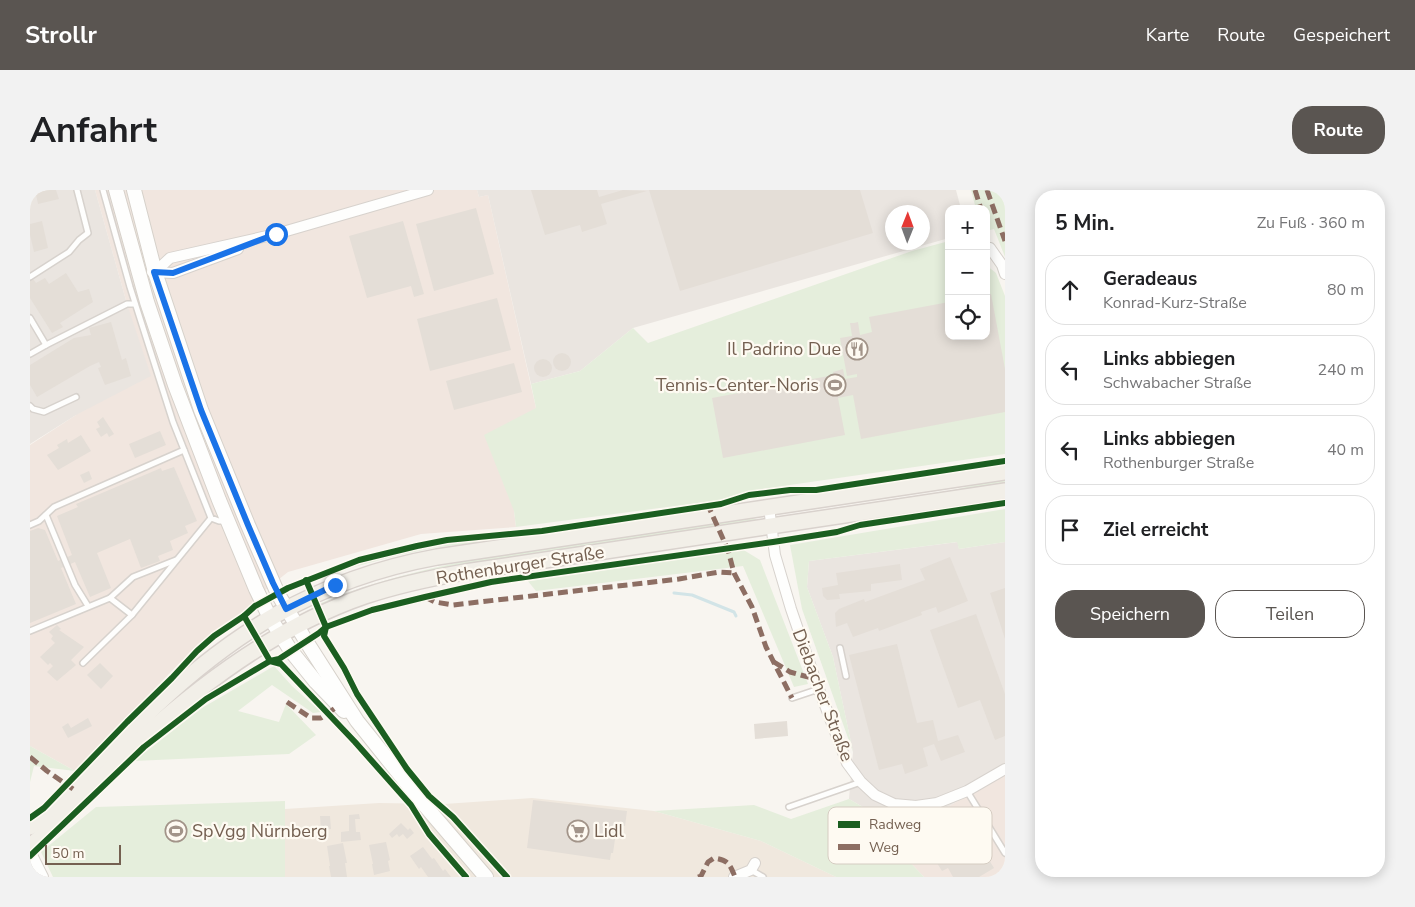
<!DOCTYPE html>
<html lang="de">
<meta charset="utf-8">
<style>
body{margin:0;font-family:"Nunito Sans",sans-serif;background:#f2f2f2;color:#202124}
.controls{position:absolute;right:15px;top:15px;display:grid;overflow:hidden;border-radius:10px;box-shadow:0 2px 12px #0003}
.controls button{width:45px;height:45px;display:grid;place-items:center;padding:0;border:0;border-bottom:1px solid #e0e0e0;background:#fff;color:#202124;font:25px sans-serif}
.compass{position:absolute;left:855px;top:15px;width:45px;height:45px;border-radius:50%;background:#fff;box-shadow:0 2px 12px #0003;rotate:1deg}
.scale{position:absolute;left:15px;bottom:12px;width:76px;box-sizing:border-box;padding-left:5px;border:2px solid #746051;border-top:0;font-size:14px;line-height:18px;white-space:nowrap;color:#746051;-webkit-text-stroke:4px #fefaf2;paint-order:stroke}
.stop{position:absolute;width:15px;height:15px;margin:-11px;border:4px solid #1a73e8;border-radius:50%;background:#fff}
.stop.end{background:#1a73e8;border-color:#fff;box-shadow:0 1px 5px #0008}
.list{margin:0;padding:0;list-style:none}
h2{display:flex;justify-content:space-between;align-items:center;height:65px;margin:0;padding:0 20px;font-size:21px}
h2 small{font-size:16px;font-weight:400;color:#757577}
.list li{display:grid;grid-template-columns:32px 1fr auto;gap:15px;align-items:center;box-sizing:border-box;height:70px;margin:0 10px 10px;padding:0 10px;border:1px solid #e0e0e0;border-radius:20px}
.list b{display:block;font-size:19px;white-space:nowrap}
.list p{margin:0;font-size:16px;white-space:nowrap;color:#757577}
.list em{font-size:16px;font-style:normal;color:#757577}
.actions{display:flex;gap:10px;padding:15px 20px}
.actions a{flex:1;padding:11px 0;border:1px solid #5a5551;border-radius:20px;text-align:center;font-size:18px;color:#5a5551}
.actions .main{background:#5a5551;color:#fff}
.icon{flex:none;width:28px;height:28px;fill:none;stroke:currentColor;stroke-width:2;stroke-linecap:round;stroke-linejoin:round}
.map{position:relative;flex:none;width:975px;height:687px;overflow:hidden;border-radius:20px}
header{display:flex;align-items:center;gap:30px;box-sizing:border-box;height:70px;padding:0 25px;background:#5a5551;color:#fff}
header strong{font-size:24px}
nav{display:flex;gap:28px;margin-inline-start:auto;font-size:18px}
.intro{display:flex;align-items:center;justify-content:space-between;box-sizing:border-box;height:120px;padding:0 30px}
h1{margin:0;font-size:35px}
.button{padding:12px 22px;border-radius:20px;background:#5a5551;color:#fff;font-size:18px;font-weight:700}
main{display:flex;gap:30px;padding:0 30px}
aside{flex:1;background:#fff;border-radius:20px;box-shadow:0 2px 12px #0003}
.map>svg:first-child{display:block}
</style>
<header>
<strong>Strollr</strong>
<nav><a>Karte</a><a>Route</a><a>Gespeichert</a></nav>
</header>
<div class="intro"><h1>Anfahrt</h1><a class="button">Route</a></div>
<main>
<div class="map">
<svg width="975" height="687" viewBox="0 0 975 687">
<rect width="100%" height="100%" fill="#f8f5f0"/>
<path fill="#f0e8de" d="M502,608L624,621L731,651L806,687H255V619L349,613L414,614Z"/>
<g fill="#f1e6df">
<path d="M65,0H447L449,7L458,5L506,218L484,321L486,337L391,344L258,382L224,409L220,417L168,454L45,581L0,556V255L46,225L97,114Z"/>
<path d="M975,583V687H894L838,628L904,625Z"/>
</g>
<g fill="#eae5e0" fill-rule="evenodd">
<path d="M0,0H65L97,114L121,186L46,225L0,254Z"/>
<path d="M447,0H926L931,19H919V48L603,138L550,181L501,194L458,5L449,7ZM862,22H892V52H862Z"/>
<path d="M928,352L929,359L975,352V583L904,625L838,628V620L819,609L823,562L803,467L777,397L779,371Z"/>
</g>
<g fill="#e5eedc">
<path d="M941,0H972L975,11V67L964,39L956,41V19H946Z"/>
<path d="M919,51V146H956V75L966,83L975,106V264L719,301L690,310L486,337L484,321L454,245L506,218L501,194L550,181L603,138L618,153L882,61Z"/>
<path d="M975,274V277L771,305L770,302Z"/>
<path d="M975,288V295L758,327L759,326L919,301Z"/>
<path d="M674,319L675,321L491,348L408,357L365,366L324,377L282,393L281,390C325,371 373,357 421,351C446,348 471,347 497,345C556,338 615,327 674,319Z"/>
<path d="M975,319V352L929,359L927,352L779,371L777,397L803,467L823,562L772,419L760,355Z"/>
<path d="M715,327L726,329V332L465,372L293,417L291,413C370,380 454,367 538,354C597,345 656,336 715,327Z"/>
<path d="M712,359L730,370L778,494L764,497L713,376L506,401L497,390Z"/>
<path d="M244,476L262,496L291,522L283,523L242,495L208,521L249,532L256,514L286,545L259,564L104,571L172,518Z"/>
<path d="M0,556L45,581L4,576L0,592Z"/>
<path d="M819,609L838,620V628L894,687H806L731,651L624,621L724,615L761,629Z"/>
<path d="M255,611V687H23L11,662L66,617Z"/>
</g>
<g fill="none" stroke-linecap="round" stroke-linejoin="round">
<path stroke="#d2e4e7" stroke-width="3" d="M644,403L662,405L704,422L706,426"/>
</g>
<g fill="#e4ded7">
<path d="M5,0H26L29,9L8,14Z"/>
<path d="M501,0H567L569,7L593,0L617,1L571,14L577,34L552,42L550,35L515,45Z"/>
<path d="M619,0H830L843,43L650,101Z"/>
<path d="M446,18L464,84L404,101L386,34Z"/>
<path d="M12,31L18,58L4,62L0,45V34Z"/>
<path d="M373,31L394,104L384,107L381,96L337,108L319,46Z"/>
<path d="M36,83L48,102L59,99L63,112L30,133L33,137L22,143L0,108V91L3,89L6,93L15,88L19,94Z"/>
<path d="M961,104L975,179V222L831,249L823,205L808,208L815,245L693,268L682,208L804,185L803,182L813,179L815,189L827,187V184L817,186L810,148L822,146L820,133H824L828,132L830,145L842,142L839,127L919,112V146H956V105Z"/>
<path d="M467,108L481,160L400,181L387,129Z"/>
<path d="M81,132L92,170L96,168L101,186L75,195L68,178L71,177L69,172L60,176L7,207L0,195V175L44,148L61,145L59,138Z"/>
<circle cx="532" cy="172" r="9"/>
<circle cx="513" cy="178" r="9"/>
<path d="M484,173L492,202L424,220L416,191Z"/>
<path d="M73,227L84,244L79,247L77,243L71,247L66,239L70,237L67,232Z"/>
<path d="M130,241L136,255L105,268L99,254Z"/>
<path d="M51,245L61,261L28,280L17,265L29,258L27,255L37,249L38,253Z"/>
<path d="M144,277L167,331L155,336L158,343L140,351L143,360L128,366L130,371L111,378L100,349L67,363L81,398L60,407L45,372L31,378L46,414L0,433V341L8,338L15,340L28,371L42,365L27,326L48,317L46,314L131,278L132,281Z"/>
<path d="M59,281L62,289L54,293L50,285Z"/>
<path d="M920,367L938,411L908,423L906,417L891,422L892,425L849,441L848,438L823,447L817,433L806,437L805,423L809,419L834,409L835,412L895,390L890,379Z"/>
<path d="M870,374L872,390L841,394V401L809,404L810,409L797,410L793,406L792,398L808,395L806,383Z"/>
<path d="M975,398V449L960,403Z"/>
<path d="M946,424L975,504V546L965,550L950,510L928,518L900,440Z"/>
<path d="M27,435L31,439L29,440L54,457L41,470L46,475L27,491L17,482L23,476L20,473L18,475L10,467L25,453L21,449L23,446L19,442Z"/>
<path d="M867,454L887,533L903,530L908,551L928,545L935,562L911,571L904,554L893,558L898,576L875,584L872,574L849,580L819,465Z"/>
<path d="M70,473L83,486L71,499L57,485Z"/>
<path d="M58,528L62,536L38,548L32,537L38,533L41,538Z"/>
<path d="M757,531L758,546L725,549L724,534Z"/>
<path d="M503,610L597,621L595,636L587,635L583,663H581L580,670L497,658Z"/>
<path d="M329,624L330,629H325L326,642H330L331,650L311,652V642L319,641V625Z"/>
<path d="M290,626H300L301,639L291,640Z"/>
<path d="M371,633L378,640L380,638L384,643L377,649L373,644L369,647L367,644L362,648L359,644Z"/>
<path d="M927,633L931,640L938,636L964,678L949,687H923L918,678L912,681L900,662L894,665L882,643L892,636L903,655L911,650L908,645Z"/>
<path d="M356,652L360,670L358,671L360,681L344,685L342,674H343L339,655Z"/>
<path d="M313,653L317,673H315L317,687H301L299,676H300L297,656Z"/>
<path d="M393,657L402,669L404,668L413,681L415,679L421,687H398L391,677L389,679L380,666Z"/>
</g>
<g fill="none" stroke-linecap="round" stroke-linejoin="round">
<g stroke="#d7d2cd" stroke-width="8">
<g id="service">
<path d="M73,0L100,97L143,232L181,328L189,331H197"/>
<path d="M0,87L39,62L49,50L58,43L47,0"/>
<path d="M0,128L16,155L97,114H105"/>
<path d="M0,164L16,155"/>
<path d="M0,216L3,219L14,222L46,207"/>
<path d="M16,325L45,395L58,416"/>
<path d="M0,335L9,331L24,317L154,260"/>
<path d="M80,408L103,387L146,370"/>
<path d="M0,441L80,408L102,425"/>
<path d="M810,458L816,486"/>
<path d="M53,473L102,425L181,328"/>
<path d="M762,508L789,499"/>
<path d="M937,601L975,663"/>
<path d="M759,617L831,592"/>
<path d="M721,680L733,687"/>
</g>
</g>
<g stroke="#d7d2cd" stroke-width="12">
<g id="minor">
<path d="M960,58L972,75L975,84"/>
<path d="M122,82L143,83L208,59"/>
<path d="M125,82L140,68L246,44L398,0"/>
<path d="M739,317L745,365L761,419L785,489L817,573L831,592L845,605L864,614L886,616L907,613L937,601L975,579"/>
<path d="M0,661L13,687"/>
<path d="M704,687L721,680L725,673"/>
</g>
</g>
<g stroke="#d6d1ca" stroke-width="16">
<g id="secondary">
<path d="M86,0L117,112L145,195L189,310L226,399L240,428L261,461L286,492L314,521"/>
<path d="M104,0L125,82L171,220L218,335L248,404L276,451L327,531L391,611L456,687"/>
</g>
</g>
<g stroke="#d9d2cd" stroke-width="18">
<g id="primary">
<path d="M0,637C42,606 75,565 112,529C199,444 286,389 407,367L975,282"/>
<path d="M0,656C40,624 73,583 112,548C176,490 253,434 335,406C368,395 401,388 435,382L975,301"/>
</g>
</g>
<use href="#service" stroke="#fefefd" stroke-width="5"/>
<use href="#minor" stroke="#fefefd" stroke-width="10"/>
<use href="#secondary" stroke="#fefefd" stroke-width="14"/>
<use href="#primary" stroke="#f2efe8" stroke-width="15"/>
<g stroke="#8d6e63" stroke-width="5" stroke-dasharray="10 5" stroke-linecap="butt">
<path d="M945,0L951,19"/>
<path d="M957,0L975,51"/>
<path d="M677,313L698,360L704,383L722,417L736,457L762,508"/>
<path d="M395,407L405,412L423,415L649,389L689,382L704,383"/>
<path d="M744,472L760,482L785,489"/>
<path d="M257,512L281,528H291L308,516"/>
<path d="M0,567L17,581L43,599"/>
<path d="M668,687L671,686L678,672L684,668C698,670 700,674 705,687"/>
</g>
<g stroke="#fefaf2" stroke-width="9">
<g id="cycleway">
<path d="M276,390L296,437L294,446L314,478L327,504L377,579L399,606L423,627L477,687"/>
<path d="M214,426L240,471L251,474L325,552L381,615L399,644L436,687"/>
<path d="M0,628L14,618L97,532L142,488L167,461L184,446L214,426L225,416L258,398L329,370L387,356L417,350L512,341L691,314L719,305L760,300H786L975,271"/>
<path d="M0,666L114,557L176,509L240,471L249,469L289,443L296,437L342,420L395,407L461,392L743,352L807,342L830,335L975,313"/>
</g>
</g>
<use href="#cycleway" stroke="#1b5e20" stroke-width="6"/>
</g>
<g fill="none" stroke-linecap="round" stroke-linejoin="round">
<path stroke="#1a73e8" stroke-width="6" d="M246,44L143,83L124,82L171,220L218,335L243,393L256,419L305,395"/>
</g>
<defs>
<g id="restaurant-ring" transform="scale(1.125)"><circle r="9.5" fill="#fefaf2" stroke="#a29489" stroke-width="1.5"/><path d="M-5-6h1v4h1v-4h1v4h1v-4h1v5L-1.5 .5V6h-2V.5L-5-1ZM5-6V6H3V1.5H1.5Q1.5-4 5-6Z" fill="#a29489"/></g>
<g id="stadium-ring" transform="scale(1.125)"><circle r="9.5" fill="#fefaf2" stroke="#a29489" stroke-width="1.5"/><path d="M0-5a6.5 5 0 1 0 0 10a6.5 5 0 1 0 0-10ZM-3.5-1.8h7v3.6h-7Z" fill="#a29489"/></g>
<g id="supermarket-ring" transform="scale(1.125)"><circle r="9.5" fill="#fefaf2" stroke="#a29489" stroke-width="1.5"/><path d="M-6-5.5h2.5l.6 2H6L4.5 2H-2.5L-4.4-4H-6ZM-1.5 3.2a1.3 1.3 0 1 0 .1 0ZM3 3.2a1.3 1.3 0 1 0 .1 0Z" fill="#a29489"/></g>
</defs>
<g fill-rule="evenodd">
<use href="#restaurant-ring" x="827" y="159"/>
<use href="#stadium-ring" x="805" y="195"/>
<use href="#stadium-ring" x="146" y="641"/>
<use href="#supermarket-ring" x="548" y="641"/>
</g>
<g text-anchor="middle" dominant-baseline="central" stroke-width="4.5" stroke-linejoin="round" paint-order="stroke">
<g font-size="18" fill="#746051" stroke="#fefaf2" text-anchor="end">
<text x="811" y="159">Il Padrino Due</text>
<text x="789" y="195">Tennis-Center-Noris</text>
<text x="162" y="641" text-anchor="start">SpVgg Nürnberg</text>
<text x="564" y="641" text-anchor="start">Lidl</text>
</g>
<g font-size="18" fill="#746051" stroke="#fefaf2">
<text transform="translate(490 375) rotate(-9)">Rothenburger Straße</text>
<text transform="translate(793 505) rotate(69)">Diebacher Straße</text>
</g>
</g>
<rect x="798" y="617" width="164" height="57" rx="8" fill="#fefaf2" stroke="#d5ccc2" stroke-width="1"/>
<rect x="808" y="631" width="22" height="7" fill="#1b5e20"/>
<rect x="808" y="654" width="22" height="6" fill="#8d6e63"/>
<g font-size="14" fill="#746051">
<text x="839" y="639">Radweg</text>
<text x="839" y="662">Weg</text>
</g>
</svg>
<div class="controls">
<button>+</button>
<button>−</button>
<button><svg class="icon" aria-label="locate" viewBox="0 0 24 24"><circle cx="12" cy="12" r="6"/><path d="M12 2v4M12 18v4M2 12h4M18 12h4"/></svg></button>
</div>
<svg class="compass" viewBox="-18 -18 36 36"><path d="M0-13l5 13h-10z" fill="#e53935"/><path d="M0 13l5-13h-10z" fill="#757577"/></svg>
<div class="scale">50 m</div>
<div class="stop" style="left:246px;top:44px"></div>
<div class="stop end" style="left:305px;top:395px"></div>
</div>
<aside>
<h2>5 Min.<small>Zu Fuß · 360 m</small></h2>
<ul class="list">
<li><svg class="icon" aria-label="ahead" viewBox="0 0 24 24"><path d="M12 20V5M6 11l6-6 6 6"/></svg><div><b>Geradeaus</b><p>Konrad-Kurz-Straße</p></div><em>80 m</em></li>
<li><svg class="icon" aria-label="left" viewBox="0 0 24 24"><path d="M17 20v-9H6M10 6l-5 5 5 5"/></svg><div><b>Links abbiegen</b><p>Schwabacher Straße</p></div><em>240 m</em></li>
<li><svg class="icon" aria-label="left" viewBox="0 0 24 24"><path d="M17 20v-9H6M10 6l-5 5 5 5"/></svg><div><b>Links abbiegen</b><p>Rothenburger Straße</p></div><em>40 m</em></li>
<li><svg class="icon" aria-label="arrive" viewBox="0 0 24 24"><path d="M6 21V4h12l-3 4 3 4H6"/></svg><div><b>Ziel erreicht</b></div></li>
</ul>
<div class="actions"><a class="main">Speichern</a><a>Teilen</a></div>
</aside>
</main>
